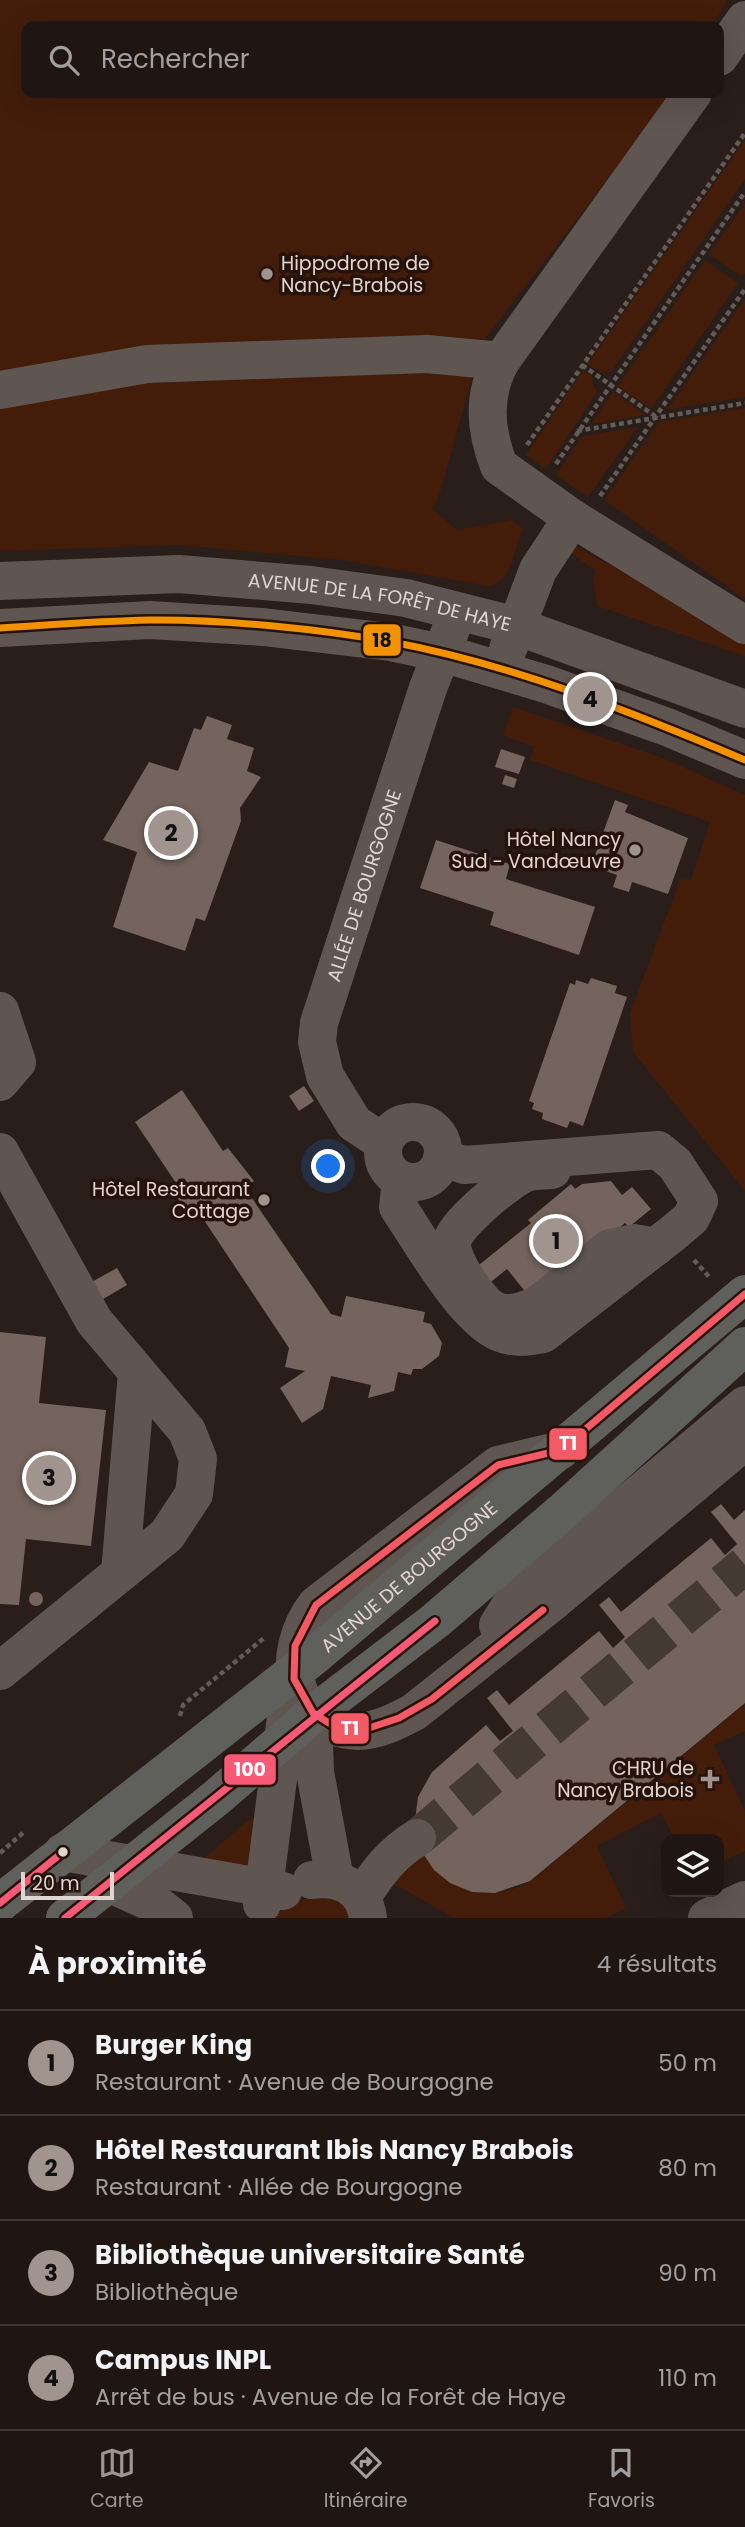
<!DOCTYPE html>
<html lang="fr">
<meta charset="utf-8">
<style>
body{margin:0;font-family:Poppins,sans-serif;background:#2c2321;color:#f1f3f6}
.controls{position:absolute;right:21px;bottom:21px;display:grid;overflow:hidden;border-radius:14px;box-shadow:0 7px 28px #0002}
.controls button{width:63px;height:63px;display:grid;place-items:center;padding:0;border:0;border-bottom:2px solid #3c3533;background:#1f1613;color:#f1f3f6;font:35px sans-serif}
.scale{position:absolute;left:21px;bottom:18px;width:93px;box-sizing:border-box;padding-left:7px;border:4px solid #e2d4ce;border-top:0;font-size:19px;line-height:24px;white-space:nowrap;color:#e2d4ce;-webkit-text-stroke:5px #25120a;paint-order:stroke}
.you{position:absolute;left:329px;top:1167px;width:24px;height:24px;margin:-18px;border:5px solid #fff;border-radius:50%;background:#1a73e8;box-shadow:0 0 0 10px #1a73e833}
.badge{display:grid;place-items:center;width:46px;height:46px;border-radius:50%;background:#a1948f;color:#111;font-size:23px;font-weight:700}
.pin{position:absolute;translate:-50% -50%;border:4px solid #fff;box-shadow:0 2px 7px #0006}
.list{margin:0;padding:0;list-style:none}
h2{display:flex;justify-content:space-between;align-items:center;height:91px;margin:0;padding:0 28px;font-size:30px}
h2 small{font-size:23px;font-weight:400;color:#a19fa0}
.list li{display:grid;grid-template-columns:46px 1fr auto;gap:21px;align-items:center;box-sizing:border-box;height:105px;padding:0 28px;border-top:2px solid #3c3533}
.list b{display:block;font-size:26px;white-space:nowrap}
.list p{margin:0;font-size:23px;white-space:nowrap;color:#a19fa0}
.list em{font-size:23px;font-style:normal;color:#a19fa0}
.icon{flex:none;width:38px;height:38px;fill:none;stroke:currentColor;stroke-width:2;stroke-linecap:round;stroke-linejoin:round}
.map{position:relative;flex:none;width:745px;height:1918px;overflow:hidden}
.search{position:absolute;background:#1f1613;box-shadow:0 7px 28px #0002;left:21px;right:21px;top:21px;height:77px;display:flex;align-items:center;gap:18px;box-sizing:border-box;padding:0 24px;border-radius:14px;color:#a19fa0;font-size:26px}
.sheet{height:511px;background:#1f1613}
nav{display:flex;justify-content:space-around;align-items:center;box-sizing:border-box;height:98px;border-top:2px solid #3c3533;background:#1f1613;font-size:19px;color:#a19fa0}
nav a{display:grid;justify-items:center;gap:4px}
nav .on{color:#a1948f}
.map>svg:first-child{display:block}
</style>
<div class="map">
<svg width="745" height="1918" viewBox="0 0 745 1918">
<rect width="100%" height="100%" fill="#291e19"/>
<g fill="#431d0a">
<path d="M0,0H727L713,26H26V93H670L628,153L481,344L441,490L433,509L457,530L512,520L524,529C512,547 516,581 488,586L343,560L178,545L0,551Z"/>
<path d="M745,140V179L611,372H600L588,364Z"/>
<path d="M745,203V273L742,277L709,254Z"/>
<path d="M705,260L738,283L651,409L618,386Z"/>
<path d="M745,299V397L667,410Z"/>
<path d="M583,370L593,377L592,383L597,392L546,469L526,455Z"/>
<path d="M613,392L646,415L591,424Z"/>
<path d="M745,408V599L604,500L659,422Z"/>
<path d="M638,427L588,497L556,475L582,436Z"/>
<path d="M577,547L745,640V656L597,606L593,576L596,571L566,550Z"/>
<path d="M513,707L663,758L745,795V1191L633,1052L630,1013L681,878L691,880L710,822L530,760L534,747L503,735Z"/>
<path d="M745,1704V1731L714,1745L745,1811V1851L719,1863V1839H675L661,1813L597,1846L626,1908L606,1918H454L389,1881L422,1852C448,1892 495,1907 536,1877Z"/>
<path d="M264,1816L256,1868L202,1860L247,1821Z"/>
<path d="M319,1896L342,1901L352,1918H270L298,1901Z"/>
</g>
<g fill="#74645d">
<path d="M207,716L232,725L227,739L254,748L247,771L261,777L240,808L241,821L205,921L196,918L185,951L113,927L137,852L103,840L149,762L178,771L194,728L201,730Z"/>
<path d="M501,749L525,757L519,774L495,767Z"/>
<path d="M505,775L517,779L514,788L502,784Z"/>
<path d="M615,800L628,805L625,812L688,838L668,894L632,882L629,892L613,887L617,875L591,866Z"/>
<path d="M436,840L510,864L506,879L595,907L579,955L490,925L494,912L420,888Z"/>
<path d="M591,978L617,986L615,993L627,997L583,1126L570,1121L567,1128L542,1119L543,1113L532,1109L534,1103L529,1101L570,983L575,985L576,980L588,984Z"/>
<path d="M304,1086L314,1101L299,1111L289,1096Z"/>
<path d="M182,1090L223,1151L228,1148L254,1181L245,1188L331,1314L341,1317L346,1296L425,1312L423,1322L431,1324L442,1343L439,1356L422,1369H413L411,1375L398,1372L394,1391L368,1398L371,1385L331,1376L323,1409L302,1423L280,1388L305,1371L285,1367L289,1348L202,1217L194,1222L170,1187L176,1183L135,1122Z"/>
<path d="M611,1181L622,1195L632,1187L651,1209L629,1227L625,1223L532,1300L507,1269L487,1285L474,1269L531,1223L528,1220L571,1184L575,1189L582,1184Z"/>
<path d="M117,1268L127,1285L98,1302L88,1284Z"/>
<path d="M0,1332L46,1337L39,1403L106,1410L91,1546L26,1539L19,1605L0,1604Z"/>
<path d="M721,1504L734,1520L745,1510V1703L530,1881L495,1893L472,1892L450,1883L434,1870L422,1852L415,1820L418,1797L432,1772L486,1725L500,1741L513,1731L487,1698L497,1690L509,1705L599,1631L613,1648L625,1637L599,1605L609,1597L621,1612L711,1538L725,1555L737,1544L711,1512Z"/>
<circle cx="36" cy="1599" r="7"/>
</g>
<g fill="none" stroke-linecap="round" stroke-linejoin="round">
<path stroke="#453934" stroke-width="38" stroke-dasharray="38 19" stroke-linecap="butt" d="M417,1838L745,1565"/>
<g stroke="#645b58" stroke-width="4.5" stroke-dasharray="5 3.5" stroke-linecap="butt">
<path d="M582,365L655,416"/>
<path d="M577,431L745,403"/>
<path d="M527,445L745,133"/>
<path d="M556,464L745,192"/>
<path d="M600,496L745,289"/>
<path d="M694,1260L711,1279"/>
<path d="M180,1716L183,1705L264,1638"/>
<path d="M0,1853L24,1832"/>
</g>
<g stroke="#5f5551" stroke-width="38">
<path d="M719,57L745,20"/>
<path d="M0,390L147,364L427,354L501,361"/>
<path d="M572,518L499,466C485,429 482,396 501,361L693,93"/>
<path id="s1" d="M0,581L179,574L311,585L406,598L516,626L745,709"/>
<path d="M0,628L150,620L263,627L390,642L442,653L546,684L667,727L745,760"/>
<path d="M508,649L538,570L572,518L745,625"/>
<path d="M0,1011L17,1062L0,1082"/>
<circle cx="413" cy="1152" r="30"/>
<path id="s2" d="M384,1143L354,1123L325,1076L317,1042L319,1023L428,688L451,629"/>
<path d="M0,1152L94,1321L187,1431L198,1459L194,1494L167,1535L0,1671"/>
<path d="M552,1170C545,1171 533,1170 526,1173C510,1179 455,1224 452,1241C449,1257 477,1299 491,1308C505,1318 524,1311 537,1305L610,1248L634,1243L656,1247"/>
<path d="M401,1180L398,1207C421,1241 464,1318 500,1333C515,1339 528,1337 543,1334L672,1234L691,1218L699,1201L675,1164L658,1150L464,1165L442,1158"/>
<path d="M561,1450L498,1465L316,1605C280,1652 287,1728 358,1731C378,1731 397,1721 414,1712L555,1600L745,1441"/>
<path d="M120,1573L137,1372"/>
<path d="M498,1625L515,1598L745,1405"/>
<path d="M313,1714L315,1772L335,1879"/>
<path d="M63,1852L283,1891"/>
<path d="M312,1880C341,1876 364,1888 368,1918"/>
<path d="M108,1883L159,1906L174,1918"/>
<path d="M362,1897C377,1873 392,1853 417,1838"/>
<path d="M262,1904L286,1717"/>
<path d="M707,1918L745,1900"/>
</g>
<g stroke="#5f5f5b" stroke-width="38">
<path id="s3" d="M0,1903L313,1657L745,1294"/>
<path d="M65,1918L216,1798L313,1714L435,1621L562,1512L745,1346"/>
</g>
<g stroke="#25120a" stroke-width="12">
<path id="bus-1" d="M0,628C49,625 99,621 149,620C222,619 320,629 392,642C514,665 632,712 745,760"/>
</g>
<g stroke="#25120a" stroke-width="12">
<path id="bus-2" d="M543,1610L432,1699L399,1718L366,1729L337,1728L313,1713L294,1679L295,1646L316,1605L498,1465L561,1450L745,1294"/>
</g>
<g stroke="#25120a" stroke-width="12">
<g id="bus-3">
<path d="M0,1903L63,1852"/>
<path d="M65,1918L435,1621"/>
</g>
</g>
<use href="#bus-1" stroke="#f39200" stroke-width="7"/>
<use href="#bus-2" stroke="#f45a65" stroke-width="7"/>
<use href="#bus-3" stroke="#f75a77" stroke-width="7"/>
</g>
<g fill="#a1948f" stroke="#25120a" stroke-width="2.5">
<circle cx="267" cy="274" r="7"/>
<circle cx="635" cy="850" r="7"/>
<circle cx="264" cy="1200" r="7"/>
<path d="M706.5 1768.5h7v7h7v7h-7v7h-7v-7h-7v-7h7z"/>
</g>
<circle fill="#e2d4ce" stroke="#25120a" stroke-width="2.5" cx="63" cy="1852" r="6"/>
<g text-anchor="middle" dominant-baseline="central" stroke-width="7" stroke-linejoin="round" paint-order="stroke">
<g font-size="19" fill="#e2d4ce" stroke="#25120a" text-anchor="end">
<text x="281" y="263" text-anchor="start">Hippodrome de<tspan x="281" dy="22">Nancy-Brabois</tspan></text>
<text x="621" y="839">Hôtel Nancy<tspan x="621" dy="22">Sud - Vandœuvre</tspan></text>
<text x="250" y="1189">Hôtel Restaurant<tspan x="250" dy="22">Cottage</tspan></text>
<text x="694" y="1768">CHRU de<tspan x="694" dy="22">Nancy Brabois</tspan></text>
</g>
<g font-size="19" fill="#e2d4ce" stroke="#25120a">
<text stroke="none"><textPath href="#s1" startOffset="382">AVENUE DE LA FORÊT DE HAYE</textPath></text>
<text stroke="none"><textPath href="#s2" startOffset="290">ALLÉE DE BOURGOGNE</textPath></text>
<text stroke="none"><textPath href="#s3" startOffset="523">AVENUE DE BOURGOGNE</textPath></text>
</g>
</g>
<g stroke="#25120a" stroke-width="2.5">
<rect x="362" y="623" width="40" height="34" rx="7" fill="#f39200"/>
<rect x="548" y="1427" width="40" height="34" rx="7" fill="#f45a65"/>
<rect x="330" y="1712" width="40" height="33" rx="7" fill="#f45a65"/>
<rect x="223" y="1753" width="54" height="33" rx="7" fill="#f75a77"/>
</g>
<g font-size="19" text-anchor="middle" font-weight="bold" fill="#fff">
<text x="568" y="1450">T1</text>
<text x="350" y="1735">T1</text>
<text x="250" y="1776">100</text>
</g>
<g font-size="19" text-anchor="middle" font-weight="bold" fill="#111">
<text x="382" y="647">18</text>
</g>
</svg>
<div class="controls">
<button><svg class="icon" aria-label="layers" viewBox="0 0 24 24"><path d="M12 4l9 5-9 5-9-5zM3 14l9 5 9-5"/></svg></button>
</div>
<div class="scale">20 m</div>
<div class="you"></div>
<div class="pin badge" style="left:556px;top:1241px">1</div>
<div class="pin badge" style="left:171px;top:833px">2</div>
<div class="pin badge" style="left:49px;top:1478px">3</div>
<div class="pin badge" style="left:590px;top:699px">4</div>
<div class="search"><svg class="icon" aria-label="search" viewBox="0 0 24 24"><circle cx="10" cy="10" r="6"/><path d="M15 15l6 6"/></svg>Rechercher</div>
</div>
<section class="sheet">
<h2>À proximité<small>4 résultats</small></h2>
<ul class="list">
<li><span class="badge">1</span><div><b>Burger King</b><p>Restaurant · Avenue de Bourgogne</p></div><em>50 m</em></li>
<li><span class="badge">2</span><div><b>Hôtel Restaurant Ibis Nancy Brabois</b><p>Restaurant · Allée de Bourgogne</p></div><em>80 m</em></li>
<li><span class="badge">3</span><div><b>Bibliothèque universitaire Santé</b><p>Bibliothèque</p></div><em>90 m</em></li>
<li><span class="badge">4</span><div><b>Campus INPL</b><p>Arrêt de bus · Avenue de la Forêt de Haye</p></div><em>110 m</em></li>
</ul>
</section>
<nav>
<a class="on"><svg class="icon" aria-label="map" viewBox="0 0 24 24"><path d="M3 6l6-2 6 2 6-2v14l-6 2-6-2-6 2zM9 4v14M15 6v14"/></svg>Carte</a>
<a><svg class="icon" aria-label="directions" viewBox="0 0 24 24"><path d="M12 3l9 9-9 9-9-9zM9 14v-3h6M13 9l2 2-2 2"/></svg>Itinéraire</a>
<a><svg class="icon" aria-label="saved" viewBox="0 0 24 24"><path d="M7 4h10v16l-5-4-5 4z"/></svg>Favoris</a>
</nav>
